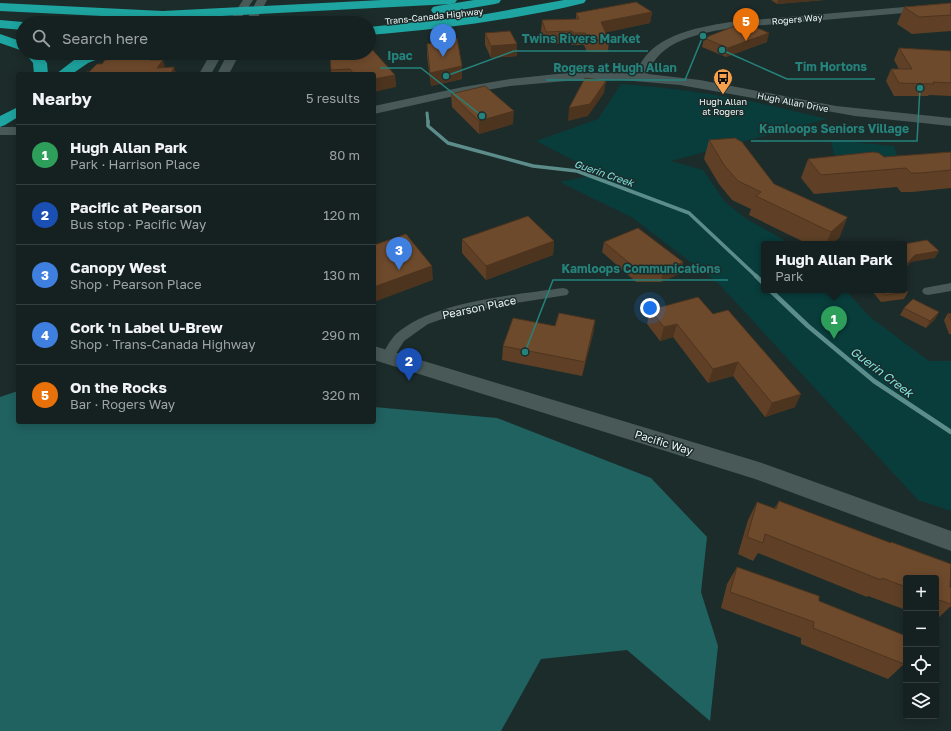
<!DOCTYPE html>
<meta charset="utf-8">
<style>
body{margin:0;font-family:"Golos Text",sans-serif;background:#1e2929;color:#f1f3f6}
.controls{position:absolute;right:12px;bottom:12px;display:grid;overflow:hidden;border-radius:4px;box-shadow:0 2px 10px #0003}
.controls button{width:36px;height:36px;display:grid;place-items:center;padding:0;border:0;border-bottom:1px solid #343e3e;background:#152120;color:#f1f3f6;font:20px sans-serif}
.you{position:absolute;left:650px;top:308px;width:14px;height:14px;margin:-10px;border:3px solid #fff;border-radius:50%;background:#1a73e8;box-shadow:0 0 0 6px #1a73e833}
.badge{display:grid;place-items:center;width:26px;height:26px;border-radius:50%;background:#f9a04d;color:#fff;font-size:13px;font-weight:700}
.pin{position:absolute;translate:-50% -33px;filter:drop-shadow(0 1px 2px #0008)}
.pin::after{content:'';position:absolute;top:21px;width:14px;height:12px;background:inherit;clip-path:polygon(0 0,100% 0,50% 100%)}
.popup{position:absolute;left:761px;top:241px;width:146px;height:52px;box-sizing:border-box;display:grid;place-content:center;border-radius:4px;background:#152120;filter:drop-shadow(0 1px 3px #0005);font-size:13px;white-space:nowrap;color:#9da3a5}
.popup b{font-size:15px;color:#f1f3f6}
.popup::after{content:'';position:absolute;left:50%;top:100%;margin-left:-8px;border:8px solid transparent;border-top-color:#152120}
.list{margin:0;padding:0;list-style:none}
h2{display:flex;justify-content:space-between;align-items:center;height:52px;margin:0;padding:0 16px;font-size:17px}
h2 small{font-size:13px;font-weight:400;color:#9da3a5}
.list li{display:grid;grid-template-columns:26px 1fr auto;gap:12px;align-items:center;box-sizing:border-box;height:60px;padding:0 16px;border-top:1px solid #343e3e}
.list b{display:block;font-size:15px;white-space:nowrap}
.list p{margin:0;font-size:13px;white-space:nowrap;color:#9da3a5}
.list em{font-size:13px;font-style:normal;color:#9da3a5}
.icon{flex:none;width:22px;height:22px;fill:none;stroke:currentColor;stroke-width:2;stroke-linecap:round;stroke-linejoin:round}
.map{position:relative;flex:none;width:951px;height:731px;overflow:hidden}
.search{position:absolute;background:#152120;box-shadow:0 2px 10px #0003;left:16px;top:16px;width:360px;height:44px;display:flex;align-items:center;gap:10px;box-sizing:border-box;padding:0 14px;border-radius:22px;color:#9da3a5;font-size:15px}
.panel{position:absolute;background:#152120;box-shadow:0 2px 10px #0003;left:16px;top:72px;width:360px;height:352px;border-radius:4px}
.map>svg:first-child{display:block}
</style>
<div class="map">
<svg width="951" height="731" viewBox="0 0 951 731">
<rect width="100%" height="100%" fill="#1c2c2b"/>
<g fill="#083d3c">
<path d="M621,84C691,89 759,101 827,119L671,161L703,170L725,202L745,218L791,244H764V290H845L870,317L929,361H951V511L918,500L719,284L633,218L560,182L600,174L536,141L598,119Z"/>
<path d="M831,140L894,146L899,162L834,155Z"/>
</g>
<path fill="#206260" d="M18,391V422H374V407L497,418L651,478L707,537L701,592L718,646L710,721L627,650L541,659L501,731H0V397Z"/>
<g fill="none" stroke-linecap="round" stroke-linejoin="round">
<path stroke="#5c8d8b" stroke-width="3" d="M427,113L428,122"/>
<path stroke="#5c8d8b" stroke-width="3.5" d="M428,121V126L448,143L533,166L577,171L689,213L757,277"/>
<g stroke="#5c8d8b" stroke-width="4.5">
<path d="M756,276L764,284"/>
<path d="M770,290L808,326L874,381L951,432"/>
</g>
<g fill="#485958" fill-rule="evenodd">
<path d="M951,283V291L928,295L924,294L922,291L924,288Z"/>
<path d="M563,288L567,289L569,292L567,295L497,306L448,317L428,324L404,341L392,360L387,362L382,360L381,357C385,350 390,340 396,334C433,301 515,295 563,288Z"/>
</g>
<g fill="#485958" fill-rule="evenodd">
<path d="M243,0H253L238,23H228Z"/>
<path d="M257,0H267L255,23H245Z"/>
<path d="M951,3V9L730,28C699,34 659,40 648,74L700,80L836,106L951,118V126L855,116L680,85L622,80L566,81L510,86L463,94L374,114V106L463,87L510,79L566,73H636C650,35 695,28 730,22Z"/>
<path d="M211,53H223L211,74H199Z"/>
<path d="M228,53H240L229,74H217Z"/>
<rect x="0" y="127" width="18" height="8"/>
<path d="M374,346L759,462L951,531V551L755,479L374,360Z"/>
</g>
<g fill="#1ea5a1" fill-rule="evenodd">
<path d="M382,0H457L455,3L451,4L163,19L0,11V3L163,11Z"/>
<path d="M474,0H501L499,3L495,4L437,14L433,13L431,10L433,7L437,6Z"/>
<path d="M564,0H586L584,3C514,20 442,29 369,35V27L475,16Z"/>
<path d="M0,20L23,22L26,23H23V30L0,28Z"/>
<path d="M0,34L23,42V51L0,43Z"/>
<path d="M25,53H39L47,63L48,74H34L33,63Z"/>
<path d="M88,53H107L105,56L88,63L72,74H56L78,57Z"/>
<path d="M18,107V117L5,125L0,127V116Z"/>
</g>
</g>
<g fill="#5f4026">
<path d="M771,0H824L777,4Z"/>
<path d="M951,3V31L912,34L897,24L904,7Z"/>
<path d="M652,12L650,23L606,32L609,40L608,52H587L584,45H572L571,43L545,44L541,32L542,20L576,19V13Z"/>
<path d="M485,33L517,56L491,58L485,45Z"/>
<path d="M704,38L767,42L726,57L702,47Z"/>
<path d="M427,44L462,79L431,86L427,56Z"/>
<path d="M899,48L951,51V96L929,95L928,96H894L886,81L891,69H899L894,60Z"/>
<path d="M337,53L395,75L396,87L374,74H331V70L337,56Z"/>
<path d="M451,94L513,124L479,134L452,107Z"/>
<path d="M709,140L774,184L847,218L839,238L831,244H808L749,215L751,209L732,200L719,184L704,159Z"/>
<path d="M951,152V188L912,192H901L897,187L814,194L801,178L808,159L884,157Z"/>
<path d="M462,239L554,241L553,255L486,280L462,253Z"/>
<path d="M604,242L683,262L681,273L661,282H636L602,252Z"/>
<path d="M871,290H904L908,292L904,299L881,302Z"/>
<path d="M904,308L939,312L935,319L926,328L900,315Z"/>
<path d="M650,310L713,314L795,407L765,417L733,376L708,383L673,337L660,341L647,324Z"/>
<path d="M948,313L951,314V334H949L944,320Z"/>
<path d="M595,320L593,334L582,376L502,360L503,346L555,326Z"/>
<path d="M779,501L890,543L891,542L951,588V606L936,620V578H906V610L868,596L867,597L758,553L753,561L738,554L748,520L757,502L774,509Z"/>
<path d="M737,567L904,664L888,679L801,644V638L721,608L727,584Z"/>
</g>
<g fill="#4d341f">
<path d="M778,0H824L777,4Z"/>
<path d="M652,12L650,23L599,34L601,22Z"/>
<path d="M769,33L767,42L726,57L728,48Z"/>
<path d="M517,44V56L491,58V46Z"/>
<path d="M152,56L155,63L150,60Z"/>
<path d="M163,60L165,67L160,74L157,68Z"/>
<path d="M462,66V79L431,86L430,73Z"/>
<path d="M174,67L176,74H171Z"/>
<path d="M395,75L396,87L374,92V79Z"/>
<path d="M606,81L604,93L588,116L568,121L569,108Z"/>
<path d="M514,111L513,124L479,134V121Z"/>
<path d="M847,218L839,238L831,244H826L831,232Z"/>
<path d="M554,241L553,255L486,280V266Z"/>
<path d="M939,251L935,258L911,262L904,270V267L915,255Z"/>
<path d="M683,262L681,273L661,282L663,271Z"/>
<path d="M432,266L433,280L374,302V287Z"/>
<path d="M939,312L935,319L926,328L930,321Z"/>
<path d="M595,320L593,334L582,376L585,362Z"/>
<path d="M677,324L673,337L660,341L664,327Z"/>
<path d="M738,362L733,376L708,383L713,369Z"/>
<path d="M801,394L795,407L765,417L772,403Z"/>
</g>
<g fill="#6e4a2c" stroke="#4d341f">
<path d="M636,2L652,12L601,22L609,40H589L585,33H573L572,31L546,32L542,20L579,19L576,13Z"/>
<path d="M951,3V15L919,17L904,7Z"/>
<path d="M751,25L769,33L728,48L704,38L735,26L738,28Z"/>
<path d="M510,31L517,44L491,46L485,33Z"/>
<path d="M457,38L462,66L430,73L427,44Z"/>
<path d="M369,46L395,75L374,79V74H354L350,69L331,70L330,56H339L337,53H369Z"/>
<path d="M899,48L951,51V83L933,82L934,84L899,83L891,69H912Z"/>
<path d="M139,56H152L150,60H163L157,68L174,67L171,74H85L86,72H89L97,64H102L105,60Z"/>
<path d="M585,78L606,81L590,104L569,108Z"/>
<path d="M485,86L514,111L479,121L451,94Z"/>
<path d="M735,138L742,142L774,184L847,217V218L831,232L756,196L761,192L738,181L724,165L709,140Z"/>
<path d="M873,152L879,153L884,157L951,152V170L921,173H911L906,168L821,175L808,159Z"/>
<path d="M528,216L554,241L486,266L462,239Z"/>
<path d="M638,228L683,262L663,271H639L604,242Z"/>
<path d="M406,234L432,266L374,287V245Z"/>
<path d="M927,240L939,251L915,255L904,267V244Z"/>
<path d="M904,287L908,292L885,295L881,290H904Z"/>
<path d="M698,297L713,314L728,310L801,394L772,403L738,362L713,369L677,324L664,327L650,310Z"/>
<path d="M913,299L939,312L930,321L904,308Z"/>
<path d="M559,313L595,320L585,362L503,346L513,318L555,326Z"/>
<path d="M948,313L951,314V320Z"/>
<path d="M779,501L891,543V542L951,564L950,587L951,588V604L936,599V578H906V587L882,578L881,580L765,534L763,543L747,537L757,502L776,509Z"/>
<path d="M737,567L819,596V601L906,636L904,664L813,628L814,622L730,592Z"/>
</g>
<defs>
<g id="bus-pin" transform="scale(1)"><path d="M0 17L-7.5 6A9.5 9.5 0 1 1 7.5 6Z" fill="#f9a04d" stroke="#1c2c2b"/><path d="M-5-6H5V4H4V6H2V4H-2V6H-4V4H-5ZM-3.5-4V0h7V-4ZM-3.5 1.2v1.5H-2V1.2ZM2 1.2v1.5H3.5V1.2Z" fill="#111"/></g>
</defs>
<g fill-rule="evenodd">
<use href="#bus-pin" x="723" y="78"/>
</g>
<g text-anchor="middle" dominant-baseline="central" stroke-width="3" stroke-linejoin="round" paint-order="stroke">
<g font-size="9" fill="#ecf6f5" stroke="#1c2c2b">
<text transform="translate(434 16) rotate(-6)">Trans-Canada Highway</text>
<text transform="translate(797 19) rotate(-5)">Rogers Way</text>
<text transform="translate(793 102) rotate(11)">Hugh Allan Drive</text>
</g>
<g font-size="9" fill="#ecf6f5" stroke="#1c2c2b">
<text x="723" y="101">Hugh Allan<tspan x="723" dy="10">at Rogers</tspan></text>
</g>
<g font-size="10" font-style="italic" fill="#80e5e1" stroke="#1c2c2b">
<text transform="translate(604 173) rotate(19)">Guerin Creek</text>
</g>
<g font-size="11" fill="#ecf6f5" stroke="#1c2c2b">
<text transform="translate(479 307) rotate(-12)">Pearson Place</text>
<text transform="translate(664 442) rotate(17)">Pacific Way</text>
</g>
<g font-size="12" font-style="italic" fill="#80e5e1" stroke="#1c2c2b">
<text transform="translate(882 372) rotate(37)">Guerin Creek</text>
</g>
</g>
<path fill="none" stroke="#25837c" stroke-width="1.5" d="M446 76L514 51H648M482 116L421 68H380M722 50L787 79H875M703 36L685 80H546M920 88L917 141H751M525 352L553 280H728"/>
<g fill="#25837c" stroke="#1c2c2b" stroke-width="1.5">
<circle cx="446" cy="76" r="4"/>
<circle cx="482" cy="116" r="4"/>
<circle cx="722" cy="50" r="4"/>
<circle cx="703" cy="36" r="4"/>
<circle cx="920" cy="88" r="4"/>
<circle cx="525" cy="352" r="4"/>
</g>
<g font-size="12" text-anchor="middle" font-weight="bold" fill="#25837c" stroke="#1c2c2b" stroke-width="3" stroke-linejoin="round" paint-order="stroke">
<text x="581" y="43">Twins Rivers Market</text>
<text x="400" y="60">Ipac</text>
<text x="831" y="71">Tim Hortons</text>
<text x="615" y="72">Rogers at Hugh Allan</text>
<text x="834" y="133">Kamloops Seniors Village</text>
<text x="641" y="273">Kamloops Communications</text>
</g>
</svg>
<div class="controls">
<button>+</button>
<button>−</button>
<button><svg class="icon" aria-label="locate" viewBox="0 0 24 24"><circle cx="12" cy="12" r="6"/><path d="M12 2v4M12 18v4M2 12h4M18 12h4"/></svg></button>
<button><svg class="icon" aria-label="layers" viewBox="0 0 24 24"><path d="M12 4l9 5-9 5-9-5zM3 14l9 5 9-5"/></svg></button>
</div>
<div class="you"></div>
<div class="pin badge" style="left:834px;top:339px;background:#2e9e5b">1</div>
<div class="popup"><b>Hugh Allan Park</b>Park</div>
<div class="pin badge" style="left:409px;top:381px;background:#1a4fb4">2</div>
<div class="pin badge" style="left:399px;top:270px;background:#3f7fe0">3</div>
<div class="pin badge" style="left:443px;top:57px;background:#3f7fe0">4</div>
<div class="pin badge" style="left:746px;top:41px;background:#e8710a">5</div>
<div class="search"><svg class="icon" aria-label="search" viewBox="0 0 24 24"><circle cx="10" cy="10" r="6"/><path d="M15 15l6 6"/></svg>Search here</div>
<section class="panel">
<h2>Nearby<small>5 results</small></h2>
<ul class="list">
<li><span class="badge" style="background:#2e9e5b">1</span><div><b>Hugh Allan Park</b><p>Park · Harrison Place</p></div><em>80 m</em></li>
<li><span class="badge" style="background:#1a4fb4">2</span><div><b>Pacific at Pearson</b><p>Bus stop · Pacific Way</p></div><em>120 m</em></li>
<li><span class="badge" style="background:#3f7fe0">3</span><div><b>Canopy West</b><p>Shop · Pearson Place</p></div><em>130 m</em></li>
<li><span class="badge" style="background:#3f7fe0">4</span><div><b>Cork 'n Label U-Brew</b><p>Shop · Trans-Canada Highway</p></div><em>290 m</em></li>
<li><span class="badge" style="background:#e8710a">5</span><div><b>On the Rocks</b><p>Bar · Rogers Way</p></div><em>320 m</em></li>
</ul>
</section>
</div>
